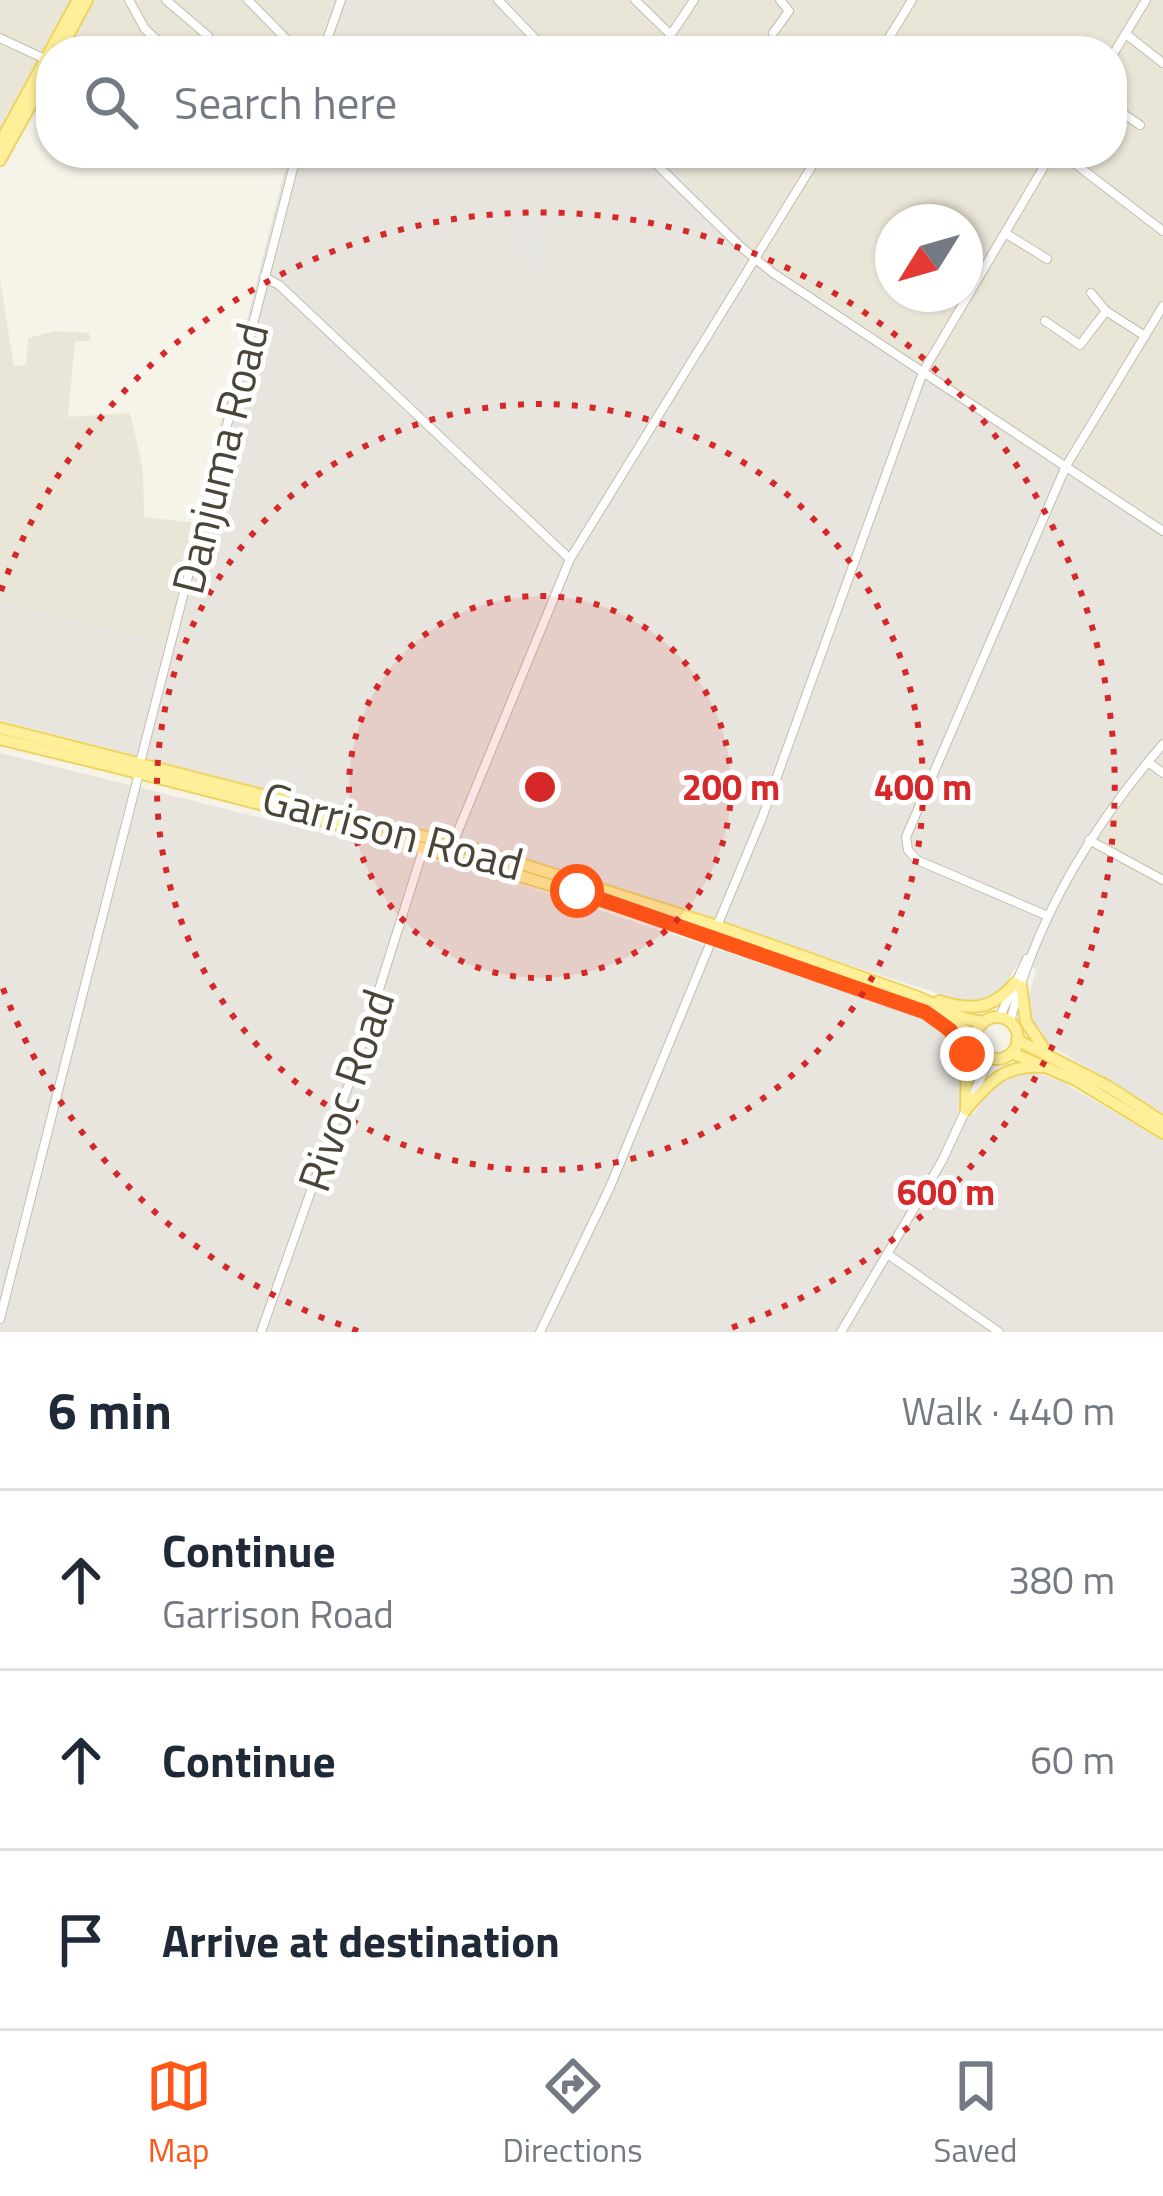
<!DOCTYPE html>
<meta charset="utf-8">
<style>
body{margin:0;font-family:"Titillium Web",sans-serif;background:#f6f6f7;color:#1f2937}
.compass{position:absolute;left:875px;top:204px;width:108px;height:108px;border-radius:50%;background:#fff;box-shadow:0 3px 9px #0004;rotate:233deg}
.stop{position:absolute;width:36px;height:36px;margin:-27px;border:9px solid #ff5717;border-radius:50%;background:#fff}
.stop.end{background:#ff5717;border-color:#fff;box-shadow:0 3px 12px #0008}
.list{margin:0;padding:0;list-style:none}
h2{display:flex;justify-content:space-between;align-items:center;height:156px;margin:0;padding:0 48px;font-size:51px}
h2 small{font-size:39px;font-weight:400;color:#747a83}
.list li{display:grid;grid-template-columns:78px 1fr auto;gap:36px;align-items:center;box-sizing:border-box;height:180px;padding:0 48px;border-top:3px solid #e0e1e3}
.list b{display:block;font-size:45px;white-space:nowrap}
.list p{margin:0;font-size:39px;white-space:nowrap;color:#747a83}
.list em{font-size:39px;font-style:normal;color:#747a83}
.icon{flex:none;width:66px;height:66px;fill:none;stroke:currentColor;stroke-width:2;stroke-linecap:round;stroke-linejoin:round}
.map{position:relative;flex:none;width:1163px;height:1332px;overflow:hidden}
.search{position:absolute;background:#fff;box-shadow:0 3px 9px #0004;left:36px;right:36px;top:36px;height:132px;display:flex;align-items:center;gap:30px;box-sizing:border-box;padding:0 42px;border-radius:48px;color:#747a83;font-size:45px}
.sheet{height:696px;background:#fff}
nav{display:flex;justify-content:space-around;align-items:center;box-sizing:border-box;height:168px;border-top:3px solid #e0e1e3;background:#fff;font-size:33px;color:#747a83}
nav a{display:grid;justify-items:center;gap:6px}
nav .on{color:#ff5717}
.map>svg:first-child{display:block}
</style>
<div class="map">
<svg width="1163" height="1332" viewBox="0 0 1163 1332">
<rect width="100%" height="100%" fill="#f6f3e9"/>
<g fill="#eae6d7" fill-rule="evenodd">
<path d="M0,0H332L318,51H51V113L17,100L0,133Z"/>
<path d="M510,0H1163V522L1063,462L768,262L659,153H1112V51H560ZM893,222H965V294H893Z"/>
<path d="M214,153H289L284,170Z"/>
<path d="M0,279L14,366L26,365L28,338L56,331L89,333L90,341H75L68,417L130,413L143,470L144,517L196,523L165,644L0,602Z"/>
<path d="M1163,755V888L1091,847Z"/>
</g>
<g fill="#e8e5de">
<path d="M332,0H510L560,51H318Z"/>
<path d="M289,153H659L768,262L1063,462L1163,522V755L1091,847L1163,888V1113L1043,1041L1031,1022L1028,1000L1036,969L1020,961L999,994L971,1004L472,843L0,720V602L165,643Z"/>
<path d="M0,753L496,876L915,1015L946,1032L960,1050L966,1065L958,1107L973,1115L988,1093L1011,1074L1034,1072L1062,1082L1163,1141V1332H0Z"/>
</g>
<path fill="#e7e5e1" d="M522,234L546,244L537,262L513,250Z"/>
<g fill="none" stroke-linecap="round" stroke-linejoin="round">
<g stroke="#c2bdab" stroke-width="10">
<g id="minor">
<path d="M129,0L145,29L169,51"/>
<path d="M166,0L208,36"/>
<path d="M248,0L298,51"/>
<path d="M498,0L547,51"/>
<path d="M635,0L671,35"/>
<path d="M773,33L789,11L780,0"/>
<path d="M1127,35L1163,63"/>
<path d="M0,38L45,59"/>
<path d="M323,51L341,0"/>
<path d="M660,51L694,0"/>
<path d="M881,51L912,0"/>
<path d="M1112,56L1146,0"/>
<path d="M1112,106L1140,125"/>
<path d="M645,153L741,247L773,273L1163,531"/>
<path d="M1061,153L1163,231"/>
<path d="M1005,233L1047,259"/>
<path d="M264,277L279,285L570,559"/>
<path d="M1091,293L1106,311L1145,336"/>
<path d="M1045,321L1080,345L1106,311"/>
<path d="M1148,762L1163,773"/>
<path d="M140,763L297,153"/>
<path d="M1089,840L1163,880"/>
<path d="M453,843L570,559L820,153"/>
<path d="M1048,916L917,860L908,850L906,837L1066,466L1163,306"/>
<path d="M717,926L762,818L923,372L1052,153"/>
<path d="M999,1018L1027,959"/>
<path d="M1010,1022C1037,916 1092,827 1163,744"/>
<path d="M889,1255L999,1332"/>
<path d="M0,1319L139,773"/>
<path d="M261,1332L351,1078L424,847"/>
<path d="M540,1332L610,1187L713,937"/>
<path d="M841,1332L942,1161L990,1058"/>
</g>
</g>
<g stroke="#edd460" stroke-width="14">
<g id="major">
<path d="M60,51L87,0"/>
<path d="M0,143L78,0"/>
<path d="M0,160L51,68"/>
<path d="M0,728L477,850L717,926L918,997L966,1019L983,1022"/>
<path d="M0,739C261,802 519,869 773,957C826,975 936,1005 976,1038"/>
<path d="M1021,986L1026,1022L1049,1056"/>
<path d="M939,1001C972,1011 992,1010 1015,983"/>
<circle cx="997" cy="1038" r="21"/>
<path d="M943,1024L967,1054L966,1110"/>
<path d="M1017,1040L1109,1087L1163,1122"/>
<path d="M1012,1053L1076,1080L1163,1133"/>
<path d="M968,1107C990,1081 1005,1065 1041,1067"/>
</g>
</g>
<use href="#minor" stroke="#fff" stroke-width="8"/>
<use href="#major" stroke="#ffef99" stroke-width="10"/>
</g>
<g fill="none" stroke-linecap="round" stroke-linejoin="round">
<path stroke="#ff5717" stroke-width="15" d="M577,891L925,1012L950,1030L967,1054"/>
</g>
<circle cx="540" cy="787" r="191" fill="#d62828" fill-opacity=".12"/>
<g fill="none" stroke="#d62828" stroke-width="6" stroke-dasharray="6 12">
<circle cx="540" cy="787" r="191"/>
<circle cx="540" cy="787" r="383"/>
<path d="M358 1331A574 574 0 0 1 1 983M1 591A574 574 0 1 1 722 1331"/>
</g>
<g text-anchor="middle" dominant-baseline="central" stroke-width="10" stroke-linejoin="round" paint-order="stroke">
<g font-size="45" fill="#4a4537" stroke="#fff">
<text transform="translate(219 458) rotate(-76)">Danjuma Road</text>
<text transform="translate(393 830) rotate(15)">Garrison Road</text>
<text transform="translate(345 1090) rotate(-71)">Rivoc Road</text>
</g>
</g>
<circle cx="540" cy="787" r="18" fill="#d62828" stroke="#fff" stroke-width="6"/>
<g font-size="36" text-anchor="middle" font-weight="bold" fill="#d62828" stroke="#fff" stroke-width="10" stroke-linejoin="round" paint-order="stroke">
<text x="731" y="800">200 m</text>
<text x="923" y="800">400 m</text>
<text x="946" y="1205">600 m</text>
</g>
</svg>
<svg class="compass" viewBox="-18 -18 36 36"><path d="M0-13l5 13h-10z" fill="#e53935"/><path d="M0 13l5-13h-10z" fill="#747a83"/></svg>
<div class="stop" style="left:577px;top:891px"></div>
<div class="stop end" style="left:967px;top:1054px"></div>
<div class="search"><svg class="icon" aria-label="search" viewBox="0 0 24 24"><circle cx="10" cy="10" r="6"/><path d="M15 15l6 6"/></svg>Search here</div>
</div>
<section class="sheet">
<h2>6 min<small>Walk · 440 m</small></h2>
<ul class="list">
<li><svg class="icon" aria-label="ahead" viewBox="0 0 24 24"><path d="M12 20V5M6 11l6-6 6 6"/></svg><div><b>Continue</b><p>Garrison Road</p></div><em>380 m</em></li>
<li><svg class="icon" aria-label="ahead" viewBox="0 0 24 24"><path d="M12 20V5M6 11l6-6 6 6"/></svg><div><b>Continue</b></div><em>60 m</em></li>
<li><svg class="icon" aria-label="arrive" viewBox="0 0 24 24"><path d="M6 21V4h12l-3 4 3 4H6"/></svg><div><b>Arrive at destination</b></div></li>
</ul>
</section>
<nav>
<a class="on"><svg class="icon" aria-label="map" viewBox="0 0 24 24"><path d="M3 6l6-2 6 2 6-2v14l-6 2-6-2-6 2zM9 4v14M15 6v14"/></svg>Map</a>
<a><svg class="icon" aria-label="directions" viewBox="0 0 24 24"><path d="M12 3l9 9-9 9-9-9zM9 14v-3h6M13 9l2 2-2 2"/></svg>Directions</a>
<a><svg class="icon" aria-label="saved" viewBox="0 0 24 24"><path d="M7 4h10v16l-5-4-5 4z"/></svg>Saved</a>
</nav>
